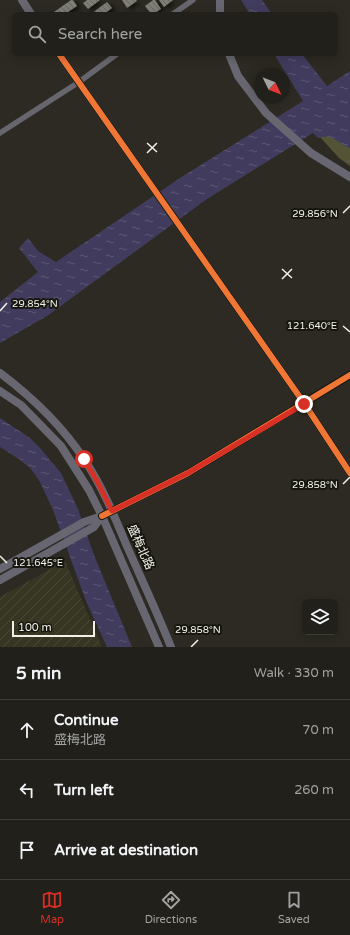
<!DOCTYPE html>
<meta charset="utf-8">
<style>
body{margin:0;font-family:"Varela Round","Noto Sans SC",sans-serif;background:#2d2d27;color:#f1f3f6}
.controls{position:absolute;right:12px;bottom:12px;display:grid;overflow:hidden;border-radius:6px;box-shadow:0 2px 10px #0003}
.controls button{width:36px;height:36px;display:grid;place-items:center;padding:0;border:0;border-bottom:1px solid #3e3e39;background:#21201a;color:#f1f3f6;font:20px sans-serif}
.compass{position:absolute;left:254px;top:68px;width:36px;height:36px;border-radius:50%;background:#21201a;box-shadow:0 2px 10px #0003;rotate:133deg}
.scale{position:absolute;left:12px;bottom:10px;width:83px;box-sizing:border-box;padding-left:4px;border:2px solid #f1f1e7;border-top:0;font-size:11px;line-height:14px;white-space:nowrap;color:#f1f1e7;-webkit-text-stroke:3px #16160f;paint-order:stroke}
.stop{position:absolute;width:12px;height:12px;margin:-9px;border:3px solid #d93025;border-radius:50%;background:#fff}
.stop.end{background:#d93025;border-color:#fff;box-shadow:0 1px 4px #0008}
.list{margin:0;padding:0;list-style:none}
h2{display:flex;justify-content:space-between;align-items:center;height:52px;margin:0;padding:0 16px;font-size:17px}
h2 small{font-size:13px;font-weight:400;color:#a2a3a2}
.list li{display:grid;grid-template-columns:26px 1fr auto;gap:12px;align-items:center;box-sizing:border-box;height:60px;padding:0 16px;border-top:1px solid #3e3e39}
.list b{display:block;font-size:15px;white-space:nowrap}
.list p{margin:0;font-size:13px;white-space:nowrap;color:#a2a3a2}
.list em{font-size:13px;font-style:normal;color:#a2a3a2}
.icon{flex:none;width:22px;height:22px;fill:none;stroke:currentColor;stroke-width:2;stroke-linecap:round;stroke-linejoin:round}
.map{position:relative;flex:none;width:350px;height:647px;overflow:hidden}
.search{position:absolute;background:#21201a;box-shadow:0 2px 10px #0003;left:12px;right:12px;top:12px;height:44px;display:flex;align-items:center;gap:10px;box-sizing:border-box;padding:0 14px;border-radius:6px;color:#a2a3a2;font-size:15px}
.sheet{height:232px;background:#21201a}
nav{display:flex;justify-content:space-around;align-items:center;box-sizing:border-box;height:56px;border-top:1px solid #3e3e39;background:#21201a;font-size:11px;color:#a2a3a2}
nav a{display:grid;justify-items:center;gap:2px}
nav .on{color:#d93025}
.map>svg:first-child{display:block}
</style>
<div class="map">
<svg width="350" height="647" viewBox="0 0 350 647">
<defs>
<pattern id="industrial-furrows" width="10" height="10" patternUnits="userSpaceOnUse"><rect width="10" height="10" fill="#373622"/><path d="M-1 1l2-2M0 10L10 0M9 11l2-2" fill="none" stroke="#4b4a37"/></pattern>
<pattern id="water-ripples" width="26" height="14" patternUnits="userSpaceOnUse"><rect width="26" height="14" fill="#413c5d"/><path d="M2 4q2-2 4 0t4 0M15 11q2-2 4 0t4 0" fill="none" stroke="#5d5974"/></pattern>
<pattern id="building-back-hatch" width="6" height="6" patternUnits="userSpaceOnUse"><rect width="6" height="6" fill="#7e7e76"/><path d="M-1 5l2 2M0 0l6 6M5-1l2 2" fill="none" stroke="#686862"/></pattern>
<filter id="shadow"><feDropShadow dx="3.5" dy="2" stdDeviation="2" flood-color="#0009"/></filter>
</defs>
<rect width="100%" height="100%" fill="#2c2a22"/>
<path fill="url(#industrial-furrows)" d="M65,561L102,647H0V597Z"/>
<path fill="#555336" d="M350,102V166L339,158L319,136Z"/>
<g fill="url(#water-ripples)">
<path d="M241,0H262L272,14H250Z"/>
<path d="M274,54H302L327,86L350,71V148C337,143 333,133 318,138L313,133L207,199L47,316L0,343V302L38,272L19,248L28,238L38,251L56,262L183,176L303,101Z"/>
<path d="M0,418L30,438L40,448L61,473L78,509L94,555L132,647H107L86,601L53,510L40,482L31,469L19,459L0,447Z"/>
</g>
<g fill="url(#building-back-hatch)" filter="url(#shadow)">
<path d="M71,0H73L77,6L65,14H56L54,12Z"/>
<path d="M87,0H100L88,9L83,3Z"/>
<path d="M122,0H136L137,1L127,8Z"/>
<path d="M153,0H155L161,9L153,14H151L145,6Z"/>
<path d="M159,0H173L164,7Z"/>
<path d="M107,2L112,8L104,14H91Z"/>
</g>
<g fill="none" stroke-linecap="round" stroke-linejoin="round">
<path stroke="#626163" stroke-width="1" stroke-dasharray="4 2" stroke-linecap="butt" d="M347,161H350"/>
<g stroke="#67666e" stroke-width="5.5">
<path d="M173,14L193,0"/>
<path d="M0,133L79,82L117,54"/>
<path d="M304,403L350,375"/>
</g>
<g stroke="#686670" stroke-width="8">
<path d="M22,0L31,14"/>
<path d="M220,0V14"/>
<path d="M59,54L304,403L350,473"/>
<path d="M229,54L238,76L266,113L311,153L350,177"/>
<path d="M0,373C32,397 62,426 84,459C102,486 114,515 126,544C141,578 157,612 171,647"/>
<path d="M0,391L21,405L61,446L89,490L102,516L159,647"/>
<path d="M0,569L84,522L102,516L188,473L304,403"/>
<path d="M0,580L94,527L101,517"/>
</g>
<g stroke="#16160f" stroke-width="8">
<g id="cycleway">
<path d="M59,54L304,403L350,473"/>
<path d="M102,516L188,473L304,403L350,375"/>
</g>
</g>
<use href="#cycleway" stroke="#f07635" stroke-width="6"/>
</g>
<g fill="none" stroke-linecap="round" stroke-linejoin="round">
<path stroke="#d93025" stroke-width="5" d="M84,459L97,481L112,511L188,473L304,404"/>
</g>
<path fill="none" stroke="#f1f1e7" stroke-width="1.5" d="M147,143L157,152M147,153L157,143M343,213L350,206M282,269L292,278M282,279L292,269M0,311L7,303M343,326L350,332M343,484L350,477M0,556L7,563M191,647L198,640"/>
<g text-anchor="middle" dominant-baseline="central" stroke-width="4" stroke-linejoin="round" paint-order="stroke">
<g font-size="12" fill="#f1f1e7" stroke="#16160f">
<text transform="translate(141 547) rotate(66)">盛梅北路</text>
</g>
</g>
<g font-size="10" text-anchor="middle" fill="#f1f1e7" stroke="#16160f" stroke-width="4" stroke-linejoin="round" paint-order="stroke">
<text x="315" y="217">29.856°N</text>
<text x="35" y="307">29.854°N</text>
<text x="312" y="329">121.640°E</text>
<text x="315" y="488">29.858°N</text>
<text x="38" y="566">121.645°E</text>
<text x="198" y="633">29.858°N</text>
</g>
</svg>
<div class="controls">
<button><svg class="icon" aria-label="layers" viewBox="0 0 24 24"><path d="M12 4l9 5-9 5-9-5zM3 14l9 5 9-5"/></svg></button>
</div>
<svg class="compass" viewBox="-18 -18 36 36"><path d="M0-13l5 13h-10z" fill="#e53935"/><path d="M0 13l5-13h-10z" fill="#a2a3a2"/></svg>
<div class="scale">100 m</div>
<div class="stop" style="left:84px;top:459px"></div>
<div class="stop end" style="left:304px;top:404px"></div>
<div class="search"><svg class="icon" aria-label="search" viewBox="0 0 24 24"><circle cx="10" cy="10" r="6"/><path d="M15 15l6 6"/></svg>Search here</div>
</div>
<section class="sheet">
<h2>5 min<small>Walk · 330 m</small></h2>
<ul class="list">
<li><svg class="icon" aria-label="ahead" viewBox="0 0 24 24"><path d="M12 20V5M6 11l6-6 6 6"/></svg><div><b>Continue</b><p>盛梅北路</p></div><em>70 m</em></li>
<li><svg class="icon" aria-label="left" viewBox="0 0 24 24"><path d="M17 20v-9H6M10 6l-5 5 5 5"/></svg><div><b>Turn left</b></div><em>260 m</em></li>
<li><svg class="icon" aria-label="arrive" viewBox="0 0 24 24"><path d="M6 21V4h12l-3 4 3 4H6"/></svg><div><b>Arrive at destination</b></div></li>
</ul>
</section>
<nav>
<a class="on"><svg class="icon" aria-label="map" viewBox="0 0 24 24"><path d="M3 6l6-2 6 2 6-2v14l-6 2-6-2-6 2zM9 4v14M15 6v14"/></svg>Map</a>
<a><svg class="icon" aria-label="directions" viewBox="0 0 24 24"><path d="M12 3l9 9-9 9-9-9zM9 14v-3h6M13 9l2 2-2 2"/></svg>Directions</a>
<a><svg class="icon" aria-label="saved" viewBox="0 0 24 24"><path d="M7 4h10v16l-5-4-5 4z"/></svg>Saved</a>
</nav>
